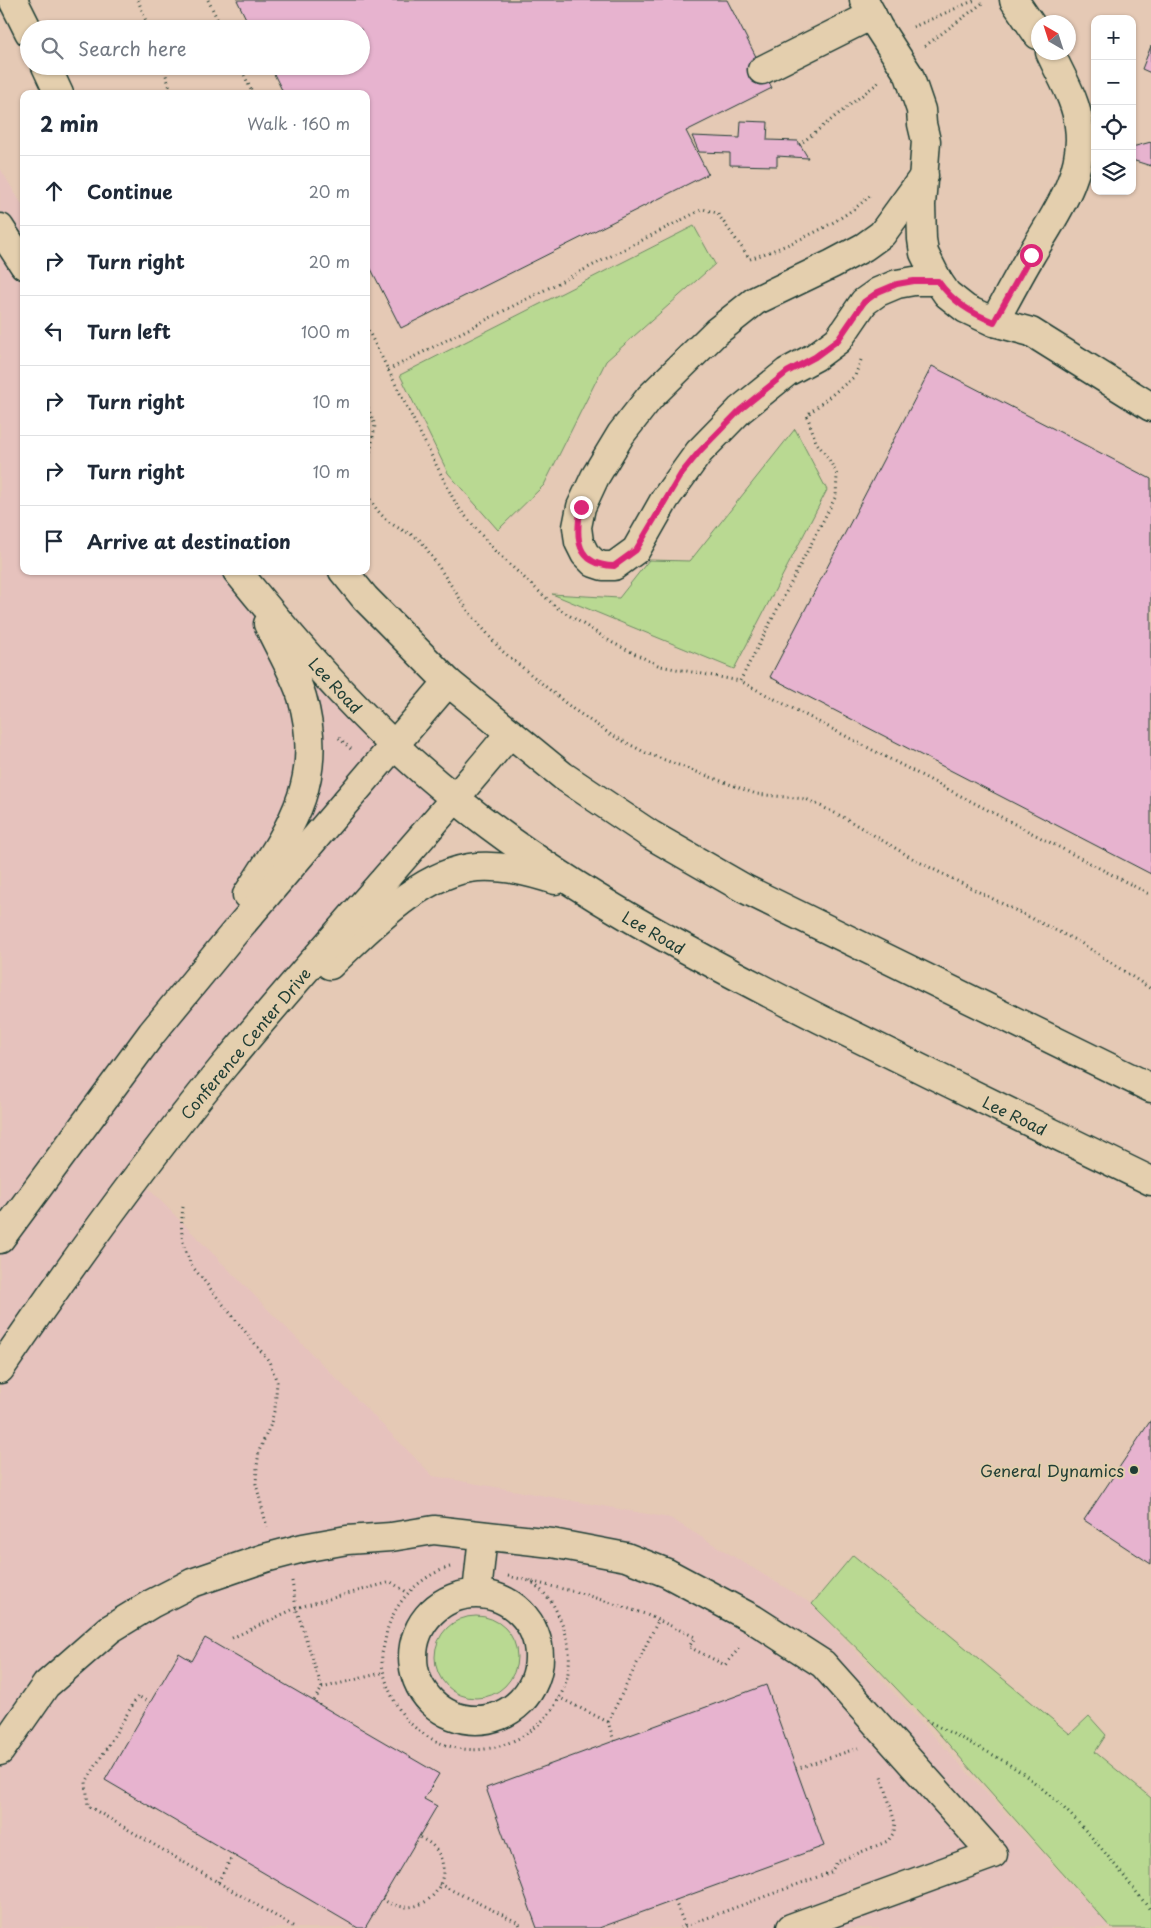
<!DOCTYPE html>
<meta charset="utf-8">
<style>
body{margin:0;font-family:"Playpen Sans",sans-serif;background:#f2f2f3;color:#1f2937}
.controls{position:absolute;right:15px;top:15px;display:grid;overflow:hidden;border-radius:10px;box-shadow:0 1px 4px #0004}
.controls button{width:45px;height:45px;display:grid;place-items:center;padding:0;border:0;border-bottom:1px solid #e0e1e3;background:#fff;color:#1f2937;font:25px sans-serif}
.compass{position:absolute;left:1031px;top:15px;width:45px;height:45px;border-radius:50%;background:#fff;box-shadow:0 1px 4px #0004;rotate:321deg}
.stop{position:absolute;width:15px;height:15px;margin:-11px;border:4px solid #db2777;border-radius:50%;background:#fff}
.stop.end{background:#db2777;border-color:#fff;box-shadow:0 1px 5px #0008}
.list{margin:0;padding:0;list-style:none}
h2{display:flex;justify-content:space-between;align-items:center;height:65px;margin:0;padding:0 20px;font-size:21px}
h2 small{font-size:16px;font-weight:400;color:#747a83}
.list li{display:grid;grid-template-columns:32px 1fr auto;gap:15px;align-items:center;box-sizing:border-box;height:70px;padding:0 20px;border-top:1px solid #e0e1e3}
.list b{display:block;font-size:19px;white-space:nowrap}
.list em{font-size:16px;font-style:normal;color:#747a83}
.icon{flex:none;width:28px;height:28px;fill:none;stroke:currentColor;stroke-width:2;stroke-linecap:round;stroke-linejoin:round}
.map{position:relative;flex:none;width:1151px;height:1928px;overflow:hidden}
.search{position:absolute;background:#fff;box-shadow:0 1px 4px #0004;left:20px;top:20px;width:350px;height:55px;display:flex;align-items:center;gap:12px;box-sizing:border-box;padding:0 18px;border-radius:28px;color:#747a83;font-size:19px}
.panel{position:absolute;background:#fff;box-shadow:0 1px 4px #0004;left:20px;top:90px;width:350px;height:485px;border-radius:10px}
.map>svg:first-child{display:block}
</style>
<div class="map">
<svg width="1151" height="1928" viewBox="0 0 1151 1928">
<rect width="100%" height="100%" fill="#e5c9b5"/>
<filter id="ink" filterUnits="userSpaceOnUse"><feTurbulence type="fractalNoise" baseFrequency=".02" numOctaves="2"/><feDisplacementMap in="SourceGraphic" scale="10" xChannelSelector="R" yChannelSelector="G"/><feConvolveMatrix kernelMatrix="1 2 1 2 8 2 1 2 1" color-interpolation-filters="sRGB"/></filter>
<g filter="url(#ink)">
<path fill="#e6c2bd" d="M0,168L24,208V571H241L455,799L137,1177L433,1476L670,1518L812,1604L1111,1928H0Z"/>
<g fill="#b9d992" stroke="#6c8b63">
<path d="M694,226L715,264L606,361L544,485L498,530L448,473L400,375Z"/>
<path d="M795,429L827,490L734,669L552,594L619,598L649,560L690,561Z"/>
<path d="M853,1555L1070,1734L1089,1716L1106,1735L1095,1752L1151,1798V1928H1111L934,1728L874,1665L812,1604Z"/>
<circle cx="476" cy="1657" r="41"/>
</g>
<g fill="#e7b3cf" stroke="#1f3d34">
<path d="M237,0H727L772,88L686,131L708,174L401,328L366,259V94H284L270,66H361V29H251Z"/>
<path d="M1151,46V73L1142,69Z"/>
<path d="M741,121L768,122L767,140L798,141L808,158L777,156V166L730,165V153L699,152L692,136L740,138Z"/>
<path d="M1151,142V166L1132,160V147Z"/>
<path d="M932,366L1151,479V874L770,677Z"/>
<path d="M1151,1420V1564L1084,1520Z"/>
<path d="M205,1638L439,1774L424,1799L437,1806L365,1928H358L105,1780L179,1653L192,1661Z"/>
<path d="M766,1685L824,1846L599,1928H537L486,1788Z"/>
</g>
<g fill="none" stroke-linecap="round" stroke-linejoin="round">
<g stroke="#1f3d34" stroke-width="31">
<g id="minor">
<path d="M13,0L29,32"/>
<path d="M864,0L878,27L909,75L921,110L922,124L926,141L921,205L922,239L924,253L938,281L947,294L966,309L994,322L1031,332L1151,407"/>
<path d="M1014,0L1038,35"/>
<path d="M46,66L59,94"/>
<path d="M762,70L872,15"/>
<path d="M924,176L882,234L864,247L832,264L755,301L716,332L650,397L621,434L595,477L581,507L577,527L579,542L585,554L594,563L603,566H614L636,550L665,499L699,452L740,410L787,372L815,357L838,340L864,302L878,292L897,284L914,281H938"/>
<path d="M0,228L24,265"/>
<path d="M994,322C1006,300 1018,277 1031,255C1054,216 1086,174 1079,126C1076,99 1061,77 1050,52"/>
<path d="M237,571C304,654 374,734 457,800C568,890 694,955 820,1019C930,1074 1040,1127 1151,1181"/>
<path d="M343,571L365,598L448,682L563,776L651,835L745,889L1151,1088"/>
<path d="M247,895C290,829 326,781 302,697C294,672 279,648 268,624"/>
<path d="M330,965C369,929 420,872 477,867C504,865 530,872 555,880"/>
<path d="M0,1239L152,1033L235,932L448,682"/>
<path d="M0,1369C71,1265 144,1163 224,1066C317,953 417,846 510,733"/>
<path d="M477,1593L483,1536"/>
<circle cx="476" cy="1657" r="63"/>
<path d="M0,1751L46,1685L110,1629L151,1604L192,1583L265,1558L303,1548L347,1540L391,1537L434,1530L552,1543L626,1557L667,1573L753,1619L823,1664L993,1854L791,1928"/>
</g>
</g>
<g stroke="#1f3d34" stroke-width="3" stroke-dasharray="1 4" stroke-linecap="butt">
<path d="M138,0L149,29"/>
<path d="M208,0L222,29"/>
<path d="M913,27L975,0"/>
<path d="M925,46L984,2"/>
<path d="M163,66L172,94"/>
<path d="M240,66L253,94"/>
<path d="M799,145L879,82"/>
<path d="M366,326L457,506L495,551L556,607L613,643L660,666L740,681"/>
<path d="M861,360L855,376L807,415L816,442L829,459L837,475L836,496L740,681L1151,895"/>
<path d="M388,370L703,209L717,213L750,259C794,243 837,226 872,194"/>
<path d="M366,403L375,425L366,477"/>
<path d="M366,490C372,505 381,517 395,526C405,532 413,534 422,542L469,612L501,650L573,709L610,734L646,753L756,794L806,799L843,817L917,861L1081,943L1151,989"/>
<path d="M339,738L353,751"/>
<path d="M183,1207C180,1232 181,1244 192,1266L269,1361L277,1382L275,1408L270,1426L259,1451L257,1467L256,1484L267,1527"/>
<path d="M450,1567C419,1576 392,1604 386,1635C385,1642 383,1648 382,1654C380,1674 394,1705 407,1720C482,1797 604,1710 560,1619C557,1613 554,1604 549,1599C544,1592 536,1586 530,1580"/>
<path d="M508,1576L580,1593L645,1614L695,1637L689,1647L725,1665L741,1646"/>
<path d="M292,1581L296,1608L322,1688L314,1701"/>
<path d="M232,1638L296,1608L391,1582L408,1593"/>
<path d="M322,1688L385,1672"/>
<path d="M558,1697L608,1722L614,1741"/>
<path d="M150,1703L138,1696L86,1782L88,1806L296,1928"/>
<path d="M926,1720C954,1735 983,1748 1010,1765C1068,1802 1110,1858 1151,1911"/>
<path d="M608,1722L658,1621"/>
<path d="M796,1769L858,1748"/>
<path d="M218,1882L233,1855"/>
<path d="M439,1884L519,1923L521,1928"/>
<path d="M382,1899C426,1927 462,1874 432,1845C429,1842 424,1840 419,1837"/>
<path d="M675,1901L685,1926"/>
<path d="M680,1928L831,1872L837,1862L888,1841L894,1832L895,1823L882,1776"/>
</g>
<use href="#minor" stroke="#e4cfae" stroke-width="28"/>
</g>
</g>
<g fill="none" stroke-linecap="round" stroke-linejoin="round" filter="url(#ink)">
<path stroke="#db2777" stroke-width="6" d="M581,507C575,538 576,565 614,566L636,550L681,474L699,452L740,410L787,372L815,357L838,340L864,302L878,292L897,284L914,281H938C953,302 971,313 994,322L1031,255"/>
</g>
<circle fill="#1f3d34" stroke="#e4cfae" stroke-width="2" cx="1134" cy="1470" r="5"/>
<g text-anchor="middle" dominant-baseline="central" stroke-width="4" stroke-linejoin="round" paint-order="stroke">
<g font-size="16" fill="#1f3d34" stroke="#e4cfae">
<text transform="translate(336 685) rotate(47)">Lee Road</text>
<text transform="translate(654 932) rotate(30)">Lee Road</text>
<text transform="translate(245 1043) rotate(-50)">Conference Center Drive</text>
<text transform="translate(1015 1115) rotate(26)">Lee Road</text>
</g>
<g font-size="16" fill="#1f3d34" stroke="#e4cfae" text-anchor="end">
<text x="1124" y="1470">General Dynamics</text>
</g>
</g>
</svg>
<div class="controls">
<button>+</button>
<button>−</button>
<button><svg class="icon" aria-label="locate" viewBox="0 0 24 24"><circle cx="12" cy="12" r="6"/><path d="M12 2v4M12 18v4M2 12h4M18 12h4"/></svg></button>
<button><svg class="icon" aria-label="layers" viewBox="0 0 24 24"><path d="M12 4l9 5-9 5-9-5zM3 14l9 5 9-5"/></svg></button>
</div>
<svg class="compass" viewBox="-18 -18 36 36"><path d="M0-13l5 13h-10z" fill="#e53935"/><path d="M0 13l5-13h-10z" fill="#747a83"/></svg>
<div class="stop" style="left:1031px;top:255px"></div>
<div class="stop end" style="left:581px;top:507px"></div>
<div class="search"><svg class="icon" aria-label="search" viewBox="0 0 24 24"><circle cx="10" cy="10" r="6"/><path d="M15 15l6 6"/></svg>Search here</div>
<section class="panel">
<h2>2 min<small>Walk · 160 m</small></h2>
<ul class="list">
<li><svg class="icon" aria-label="ahead" viewBox="0 0 24 24"><path d="M12 20V5M6 11l6-6 6 6"/></svg><div><b>Continue</b></div><em>20 m</em></li>
<li><svg class="icon" aria-label="right" viewBox="0 0 24 24"><path d="M7 20v-9h11M14 6l5 5-5 5"/></svg><div><b>Turn right</b></div><em>20 m</em></li>
<li><svg class="icon" aria-label="left" viewBox="0 0 24 24"><path d="M17 20v-9H6M10 6l-5 5 5 5"/></svg><div><b>Turn left</b></div><em>100 m</em></li>
<li><svg class="icon" aria-label="right" viewBox="0 0 24 24"><path d="M7 20v-9h11M14 6l5 5-5 5"/></svg><div><b>Turn right</b></div><em>10 m</em></li>
<li><svg class="icon" aria-label="right" viewBox="0 0 24 24"><path d="M7 20v-9h11M14 6l5 5-5 5"/></svg><div><b>Turn right</b></div><em>10 m</em></li>
<li><svg class="icon" aria-label="arrive" viewBox="0 0 24 24"><path d="M6 21V4h12l-3 4 3 4H6"/></svg><div><b>Arrive at destination</b></div></li>
</ul>
</section>
</div>
